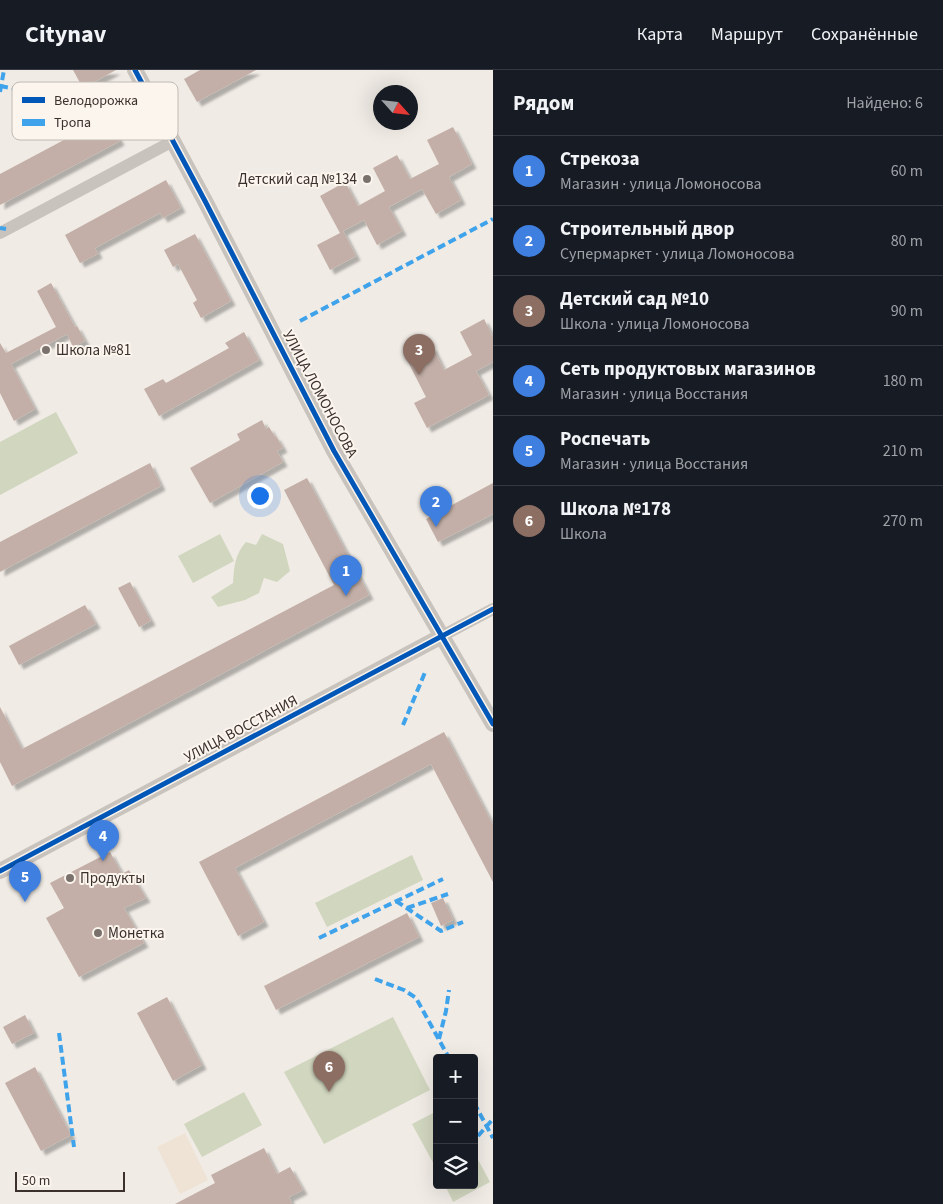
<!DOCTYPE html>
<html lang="ru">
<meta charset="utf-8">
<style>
body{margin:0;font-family:"Source Sans 3",sans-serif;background:#242831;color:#f1f3f6}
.controls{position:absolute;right:15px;bottom:15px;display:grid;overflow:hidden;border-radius:5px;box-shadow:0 5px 20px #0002}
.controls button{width:45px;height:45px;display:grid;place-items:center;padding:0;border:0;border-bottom:1px solid #363941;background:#171b24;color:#f1f3f6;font:25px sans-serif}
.compass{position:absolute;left:373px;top:15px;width:45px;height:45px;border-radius:50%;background:#171b24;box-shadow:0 5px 20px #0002;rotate:117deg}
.scale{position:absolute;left:15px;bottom:12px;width:110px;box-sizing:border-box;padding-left:5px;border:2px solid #3b302b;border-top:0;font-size:14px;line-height:18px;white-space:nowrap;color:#3b302b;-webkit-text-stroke:4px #fbf5ee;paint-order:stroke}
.you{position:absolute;left:259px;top:425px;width:18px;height:18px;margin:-12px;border:4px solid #fff;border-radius:50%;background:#1a73e8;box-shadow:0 0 0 8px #1a73e833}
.badge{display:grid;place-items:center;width:32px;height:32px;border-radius:50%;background:#db2777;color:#fff;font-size:16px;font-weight:700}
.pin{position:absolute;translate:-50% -41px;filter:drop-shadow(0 1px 2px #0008)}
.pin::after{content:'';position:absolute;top:26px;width:18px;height:15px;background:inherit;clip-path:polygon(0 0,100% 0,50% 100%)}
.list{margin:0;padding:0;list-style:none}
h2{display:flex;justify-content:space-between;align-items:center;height:65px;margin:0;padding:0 20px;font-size:21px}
h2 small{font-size:16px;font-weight:400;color:#9ea1a6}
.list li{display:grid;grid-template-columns:32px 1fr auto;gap:15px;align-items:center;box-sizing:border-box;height:70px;padding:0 20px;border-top:1px solid #363941}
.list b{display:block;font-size:19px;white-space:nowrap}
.list p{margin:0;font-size:16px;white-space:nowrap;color:#9ea1a6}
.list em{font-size:16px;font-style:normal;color:#9ea1a6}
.icon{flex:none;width:28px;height:28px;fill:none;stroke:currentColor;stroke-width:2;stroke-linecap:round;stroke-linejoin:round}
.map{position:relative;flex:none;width:493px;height:1134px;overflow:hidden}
header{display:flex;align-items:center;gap:30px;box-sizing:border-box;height:70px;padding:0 25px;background:#171b24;border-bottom:1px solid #363941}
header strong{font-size:24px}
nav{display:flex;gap:28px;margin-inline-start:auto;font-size:18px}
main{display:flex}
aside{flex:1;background:#171b24}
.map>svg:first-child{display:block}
</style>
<header>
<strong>Citynav</strong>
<nav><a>Карта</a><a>Маршрут</a><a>Сохранённые</a></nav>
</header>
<main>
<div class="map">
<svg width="493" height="1134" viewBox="0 0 493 1134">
<defs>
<filter id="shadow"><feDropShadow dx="4.5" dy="4.5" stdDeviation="1" flood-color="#0004"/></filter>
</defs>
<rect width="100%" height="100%" fill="#f0ebe5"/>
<g fill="#d1d6bf">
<path d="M56,342L78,383L0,425V372Z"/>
<path d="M220,464L234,491L193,513L178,486Z"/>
<path d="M262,464L283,474L290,501L277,512L264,508L259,523L245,530L218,537L211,527L233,513C234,497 235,484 246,472L256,475Z"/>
<path d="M412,785L423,810L327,857L315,833Z"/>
<path d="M393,947L430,1020L324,1074L284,1002Z"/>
<path d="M244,1022L262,1055L202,1087L184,1054Z"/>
<path d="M437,1041V1100L412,1054Z"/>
<path d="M474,1082L490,1112L453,1132L445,1115H474Z"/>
</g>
<path fill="#eee3d5" d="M185,1063L208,1110L180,1124L157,1077Z"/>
<g fill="#c3afa7" filter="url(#shadow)">
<path d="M73,0H116L83,18Z"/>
<path d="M200,0H256L197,32L184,9Z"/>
<path d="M107,47L120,71L0,135V104Z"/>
<path d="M453,57L472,94L449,107L461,130L436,144L422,119L389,137L402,161L377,175L364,150L343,161L356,186L330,200L317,175L340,163L320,126L345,112L358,136L385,121L373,98L397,85L410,109L439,94L427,70Z"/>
<path d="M166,110L181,138L163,148L160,143L95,178L98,184L80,193L65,165Z"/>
<path d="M195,164L231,231L201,248L193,233L197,230L178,194L173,197L164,180Z"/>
<path d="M51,213L75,257L77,256L85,271L73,277L67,264L11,294L35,339L14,351L0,323V273L6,283L56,257L37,221Z"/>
<path d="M484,249L493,267V292L476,301L489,325L427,358L414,333L426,327L407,290L432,276L444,300L472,285L460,262Z"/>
<path d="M244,262L259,290L159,346L144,319L163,309L166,313L229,278L225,273Z"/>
<path d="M262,350L266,359L269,357L275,367L276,366L283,378L277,381L283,392L210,433L190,398L240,370L237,364Z"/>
<path d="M150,393L161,416L0,502V472Z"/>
<path d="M307,408L369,525L12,716L0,692V637L22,679L334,515L284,420Z"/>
<path d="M493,413V444L438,472L426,449Z"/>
<path d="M130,512L151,551L139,557L118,518Z"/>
<path d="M85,535L96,554L19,595L9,576Z"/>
<path d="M444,662L493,755V812L431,694L235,798L264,852L238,866L199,792Z"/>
<path d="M110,782L122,804L129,800L146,828L124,838L144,873L79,907L46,848L64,838L50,813Z"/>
<path d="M443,828L453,850L441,856L431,833Z"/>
<path d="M407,843L419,867L276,940L264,916Z"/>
<path d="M167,927L202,995L173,1011L137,943Z"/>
<path d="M25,945L34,963L12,974L3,957Z"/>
<path d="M35,997L71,1065L41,1081L5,1013Z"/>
<path d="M264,1078L277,1104L290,1097L303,1120L289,1127L292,1134H175L215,1113L211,1105Z"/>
</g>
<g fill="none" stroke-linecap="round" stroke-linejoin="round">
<g stroke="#c9c3be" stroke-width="12">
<path d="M0,163L173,71"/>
<path d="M442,566L493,539"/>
</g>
<g stroke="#c9c3be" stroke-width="16">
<path d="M135,0L205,131L334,381L493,654"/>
<path d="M0,801L442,566"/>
</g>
<g stroke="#3fa3eb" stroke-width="4" stroke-dasharray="8 4" stroke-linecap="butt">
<path d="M0,16L134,41"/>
<path d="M0,22L4,0"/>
<path d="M0,158L6,159"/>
<path d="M300,251L493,149"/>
<path d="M403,655L426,600"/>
<path d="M396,831L441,861L463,852"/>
<path d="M407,838L448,824"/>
<path d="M319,868L443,809"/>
<path d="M375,909L404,920L416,928L449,988"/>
<path d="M59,963L74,1077"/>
<path d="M439,969L446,941L449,920"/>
<path d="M474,1033L493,1068"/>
<path d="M478,1066L493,1049"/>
</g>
<g stroke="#fbf5ee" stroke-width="8">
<g id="cycleway">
<path d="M135,0L205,131L334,381L493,654"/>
<path d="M0,801L493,539"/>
</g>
</g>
<use href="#cycleway" stroke="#0057b8" stroke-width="5"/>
</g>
<g fill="#7a716c" stroke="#fbf5ee" stroke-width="2">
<circle cx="367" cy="109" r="5"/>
<circle cx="46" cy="280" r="5"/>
<circle cx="70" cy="808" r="5"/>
<circle cx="98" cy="863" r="5"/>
</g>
<g text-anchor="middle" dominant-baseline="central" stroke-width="4" stroke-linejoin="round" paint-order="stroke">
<g font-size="15" fill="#3b302b" stroke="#fbf5ee" text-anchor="start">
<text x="357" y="109" text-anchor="end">Детский сад №134</text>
<text x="56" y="280">Школа №81</text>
<text x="80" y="808">Продукты</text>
<text x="108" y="863">Монетка</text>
</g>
<g font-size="15" fill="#3b302b" stroke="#fbf5ee">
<text transform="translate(320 324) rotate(62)">УЛИЦА ЛОМОНОСОВА</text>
<text transform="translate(241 659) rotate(-28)">УЛИЦА ВОССТАНИЯ</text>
</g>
</g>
<rect x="12" y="12" width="166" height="58" rx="8" fill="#fbf5ee" stroke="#c1bab4" stroke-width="1"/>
<rect x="22" y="27" width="23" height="6" fill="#0057b8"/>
<rect x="22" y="49" width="23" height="7" fill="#3fa3eb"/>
<g font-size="14" fill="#3b302b">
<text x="54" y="35">Велодорожка</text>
<text x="54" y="57">Тропа</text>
</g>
</svg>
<div class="controls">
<button>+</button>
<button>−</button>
<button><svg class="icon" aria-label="layers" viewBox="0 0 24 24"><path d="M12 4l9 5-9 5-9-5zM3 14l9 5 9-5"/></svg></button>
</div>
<svg class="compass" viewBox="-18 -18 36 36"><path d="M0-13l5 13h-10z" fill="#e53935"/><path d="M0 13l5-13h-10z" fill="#9ea1a6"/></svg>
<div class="scale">50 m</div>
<div class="you"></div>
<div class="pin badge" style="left:346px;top:526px;background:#3f7fe0">1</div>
<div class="pin badge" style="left:436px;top:457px;background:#3f7fe0">2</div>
<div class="pin badge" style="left:419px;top:305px;background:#8d6e63">3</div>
<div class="pin badge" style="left:103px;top:791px;background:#3f7fe0">4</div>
<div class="pin badge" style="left:25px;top:832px;background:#3f7fe0">5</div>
<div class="pin badge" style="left:329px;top:1022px;background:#8d6e63">6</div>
</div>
<aside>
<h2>Рядом<small>Найдено: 6</small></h2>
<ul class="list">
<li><span class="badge" style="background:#3f7fe0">1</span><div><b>Стрекоза</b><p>Магазин · улица Ломоносова</p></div><em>60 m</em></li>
<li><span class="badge" style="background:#3f7fe0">2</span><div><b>Строительный двор</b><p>Супермаркет · улица Ломоносова</p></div><em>80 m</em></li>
<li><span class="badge" style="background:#8d6e63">3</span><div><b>Детский сад №10</b><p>Школа · улица Ломоносова</p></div><em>90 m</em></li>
<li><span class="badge" style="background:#3f7fe0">4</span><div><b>Сеть продуктовых магазинов</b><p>Магазин · улица Восстания</p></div><em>180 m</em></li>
<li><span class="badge" style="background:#3f7fe0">5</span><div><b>Роспечать</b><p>Магазин · улица Восстания</p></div><em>210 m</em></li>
<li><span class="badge" style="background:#8d6e63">6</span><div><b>Школа №178</b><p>Школа</p></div><em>270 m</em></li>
</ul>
</aside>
</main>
